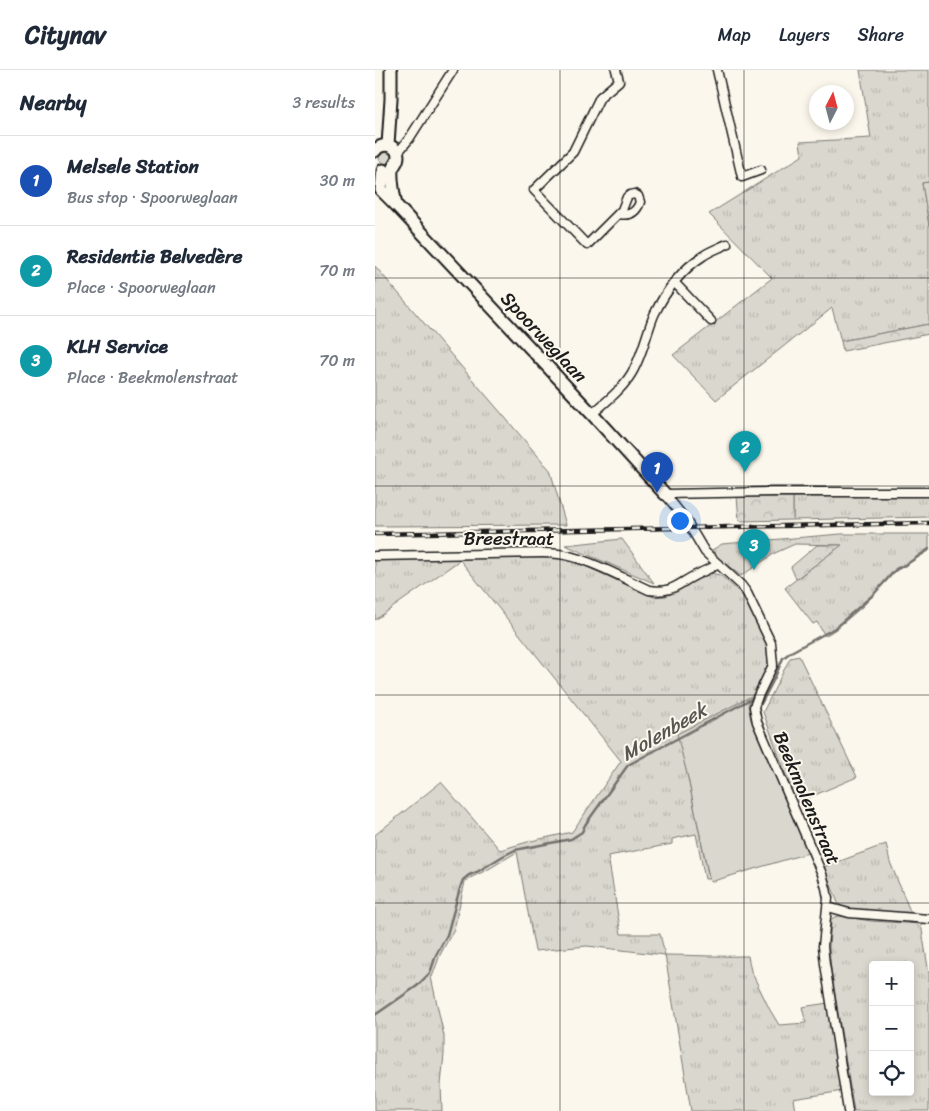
<!DOCTYPE html>
<meta charset="utf-8">
<style>
body{margin:0;font-family:Sriracha,sans-serif;background:#f2f2f3;color:#1f2937}
.controls{position:absolute;right:15px;bottom:15px;display:grid;overflow:hidden;border-radius:5px;box-shadow:0 2px 8px #0003}
.controls button{width:45px;height:45px;display:grid;place-items:center;padding:0;border:0;border-bottom:1px solid #e0e1e3;background:#fff;color:#1f2937;font:25px sans-serif}
.compass{position:absolute;left:434px;top:15px;width:45px;height:45px;border-radius:50%;background:#fff;box-shadow:0 2px 8px #0003;rotate:6deg}
.you{position:absolute;left:304px;top:450px;width:18px;height:18px;margin:-12px;border:4px solid #fff;border-radius:50%;background:#1a73e8;box-shadow:0 0 0 8px #1a73e833}
.badge{display:grid;place-items:center;width:32px;height:32px;border-radius:50%;background:#111827;color:#fff;font-size:16px;font-weight:700}
.pin{position:absolute;translate:-50% -41px;filter:drop-shadow(0 1px 2px #0008)}
.pin::after{content:'';position:absolute;top:26px;width:18px;height:15px;background:inherit;clip-path:polygon(0 0,100% 0,50% 100%)}
.list{margin:0;padding:0;list-style:none}
h2{display:flex;justify-content:space-between;align-items:center;height:65px;margin:0;padding:0 20px;font-size:21px}
h2 small{font-size:16px;font-weight:400;color:#747a83}
.list li{display:grid;grid-template-columns:32px 1fr auto;gap:15px;align-items:center;box-sizing:border-box;height:90px;padding:0 20px;border-top:1px solid #e0e1e3}
.list b{display:block;font-size:19px;white-space:nowrap}
.list p{margin:0;font-size:16px;white-space:nowrap;color:#747a83}
.list em{font-size:16px;font-style:normal;color:#747a83}
.icon{flex:none;width:28px;height:28px;fill:none;stroke:currentColor;stroke-width:2;stroke-linecap:round;stroke-linejoin:round}
.map{position:relative;flex:none;width:554px;height:1041px;overflow:hidden}
header{display:flex;align-items:center;gap:30px;box-sizing:border-box;height:70px;padding:0 25px;background:#fff;border-bottom:1px solid #e0e1e3}
header strong{font-size:24px}
nav{display:flex;gap:28px;margin-inline-start:auto;font-size:18px}
main{display:flex}
aside{flex:1;background:#fff}
.map>svg:first-child{display:block}
</style>
<header>
<strong>Citynav</strong>
<nav><a>Map</a><a>Layers</a><a>Share</a></nav>
</header>
<main>
<aside>
<h2>Nearby<small>3 results</small></h2>
<ul class="list">
<li><span class="badge" style="background:#1a4fb4">1</span><div><b>Melsele Station</b><p>Bus stop · Spoorweglaan</p></div><em>30 m</em></li>
<li><span class="badge" style="background:#0f9aa8">2</span><div><b>Residentie Belvedère</b><p>Place · Spoorweglaan</p></div><em>70 m</em></li>
<li><span class="badge" style="background:#0f9aa8">3</span><div><b>KLH Service</b><p>Place · Beekmolenstraat</p></div><em>70 m</em></li>
</ul>
</aside>
<div class="map">
<svg width="554" height="1041" viewBox="0 0 554 1041">
<defs>
<pattern id="grass-tufts" width="24" height="20" patternUnits="userSpaceOnUse" patternTransform="scale(1.25)"><rect width="24" height="20" fill="#dad7ce"/><path d="M3 7l-1-3M5 7V3M7 7l1-3M15 17l-1-3M17 17v-4M19 17l1-3" fill="none" stroke="#bab8b0"/></pattern>
<pattern id="forest-crowns" width="20" height="18" patternUnits="userSpaceOnUse" patternTransform="scale(1.25)"><rect width="20" height="18" fill="#dad7ce"/><path d="M2 6a3 3 0 1 1 6 0M12 15a3 3 0 1 1 6 0" fill="none" stroke="#bab8b0"/></pattern>
</defs>
<rect width="100%" height="100%" fill="#fbf7ec"/>
<filter id="ink" filterUnits="userSpaceOnUse"><feTurbulence type="fractalNoise" baseFrequency=".02" numOctaves="2"/><feDisplacementMap in="SourceGraphic" scale="10" xChannelSelector="R" yChannelSelector="G"/><feConvolveMatrix kernelMatrix="1 2 1 2 8 2 1 2 1" color-interpolation-filters="sRGB"/></filter>
<g filter="url(#ink)">
<g fill="url(#grass-tufts)" stroke="#7b7a75" fill-rule="evenodd">
<path d="M485,0H554V112L547,113L554,155V254L466,271L457,238L341,330L298,285L397,208L334,144L427,86L425,72L496,68Z"/>
<circle cx="11" cy="87" r="7"/>
<path d="M0,196L175,400L191,455L0,456Z"/>
<path d="M554,426V447L418,450V427Z"/>
<path d="M466,464H554V481L521,501L488,536L461,559L450,566L442,552L438,554L410,518L466,475L420,474L400,483L366,506L342,487L337,480L347,474Z"/>
<path d="M247,469L279,513L190,475Z"/>
<path d="M84,487L192,488L279,527L291,526L335,503L345,505L371,528L394,579L393,593L390,602L377,626L303,664L313,708L334,809H330L321,764L297,769V774L233,786L246,864H285L290,885C317,885 345,887 373,886L376,901L395,940L404,955L431,953L427,937L453,933L468,1021L418,1029L420,1041H316L290,885L212,876L160,881L142,782L112,800L95,808L90,812L79,859L65,885L57,907H56L69,966V984L66,1015L67,1041H0V765L66,712L125,780L156,771L197,762L246,691L85,490L0,550V489Z"/>
<path d="M424,586L482,707L421,733L388,642L415,588Z"/>
<path d="M511,774L515,792L537,846L469,839L463,833L449,797Z"/>
<path d="M465,846L496,851L546,854L554,904V1041H479L456,899L454,878L456,850L459,847ZM498,895H535V1022H498Z"/>
</g>
<g fill="url(#forest-crowns)" stroke="#7b7a75">
<path d="M554,112V155L547,113Z"/>
<path d="M554,254V264L468,281L466,271Z"/>
<path d="M362,427H418V450L364,451Z"/>
<path d="M442,475H467L421,509L416,497Z"/>
</g>
<path fill="#dad7ce" stroke="#7b7a75" d="M377,626L373,635L376,650L433,783L335,812L313,708L302,664Z"/>
<g fill="none" stroke-linecap="round" stroke-linejoin="round">
<path stroke="#74726e" stroke-width="2.5" d="M0,945L42,916L55,903L61,885L72,865L85,818L88,810L94,805L102,802L128,786L140,780L196,769L207,762L210,755L253,695L376,629L386,634L400,607L408,588L416,582L460,558L499,524L521,499L532,494L554,479"/>
<g stroke="#1c1c1c" stroke-width="11">
<g id="street">
<path d="M241,0L244,11L225,27L198,82L159,120L212,175L247,140L252,127L255,125L259,124L263,126L265,132C261,143 254,146 244,144"/>
<path d="M342,0L367,107L386,100"/>
<path d="M22,82L25,80L34,69L78,0"/>
<path d="M299,212L336,251"/>
<path d="M217,344C232,331 250,317 259,299C268,282 272,262 279,245C290,222 306,200 328,186C335,181 344,178 352,174"/>
<path d="M290,424L311,450L330,482L366,515L372,523L396,573L398,595L383,626L379,637L382,652L447,804L451,818L453,828L448,876L450,894L473,1041"/>
<path d="M290,424L399,422H554"/>
<path d="M0,486L167,483C178,483 188,484 198,487C224,494 250,509 274,520C299,524 304,512 325,503C331,500 337,498 343,494"/>
<path d="M453,837L474,843L554,849"/>
</g>
</g>
<g stroke="#1c1c1c" stroke-width="15">
<g id="secondary">
<path d="M13,75L16,29V0"/>
<path d="M0,81C6,72 22,74 23,86C23,93 18,95 17,100C16,111 19,125 21,135"/>
<path d="M8,100L6,120L21,135L217,344L290,424"/>
</g>
</g>
<use href="#street" stroke="#fbf7ec" stroke-width="8"/>
<use href="#secondary" stroke="#fbf7ec" stroke-width="11"/>
<g stroke="#1c1c1c" stroke-width="4.5">
<path id="rail" d="M0,464L554,453"/>
</g>
<use href="#rail" stroke="#fbf7ec" stroke-width="2.5" stroke-dasharray="8" stroke-linecap="butt"/>
</g>
</g>
<path fill="none" stroke="#1c1c1c" stroke-width="1" stroke-opacity="0.55" d="M185,0V1041M369,0V1041M0,208H554M0,416H554M0,625H554M0,833H554"/>
<g text-anchor="middle" dominant-baseline="central" stroke-width="4" stroke-linejoin="round" paint-order="stroke">
<g font-size="19" fill="#1c1c1c" stroke="#fbf7ec">
<text transform="translate(169 267) rotate(47)">Spoorweglaan</text>
<text x="134" y="468">Breestraat</text>
<text transform="translate(432 728) rotate(67)">Beekmolenstraat</text>
</g>
<g font-size="20" font-style="italic" fill="#575653" stroke="#fbf7ec">
<text transform="translate(289 662) rotate(-30)">Molenbeek</text>
</g>
</g>
</svg>
<div class="controls">
<button>+</button>
<button>−</button>
<button><svg class="icon" aria-label="locate" viewBox="0 0 24 24"><circle cx="12" cy="12" r="6"/><path d="M12 2v4M12 18v4M2 12h4M18 12h4"/></svg></button>
</div>
<svg class="compass" viewBox="-18 -18 36 36"><path d="M0-13l5 13h-10z" fill="#e53935"/><path d="M0 13l5-13h-10z" fill="#747a83"/></svg>
<div class="you"></div>
<div class="pin badge" style="left:282px;top:423px;background:#1a4fb4">1</div>
<div class="pin badge" style="left:370px;top:402px;background:#0f9aa8">2</div>
<div class="pin badge" style="left:379px;top:500px;background:#0f9aa8">3</div>
</div>
</main>
